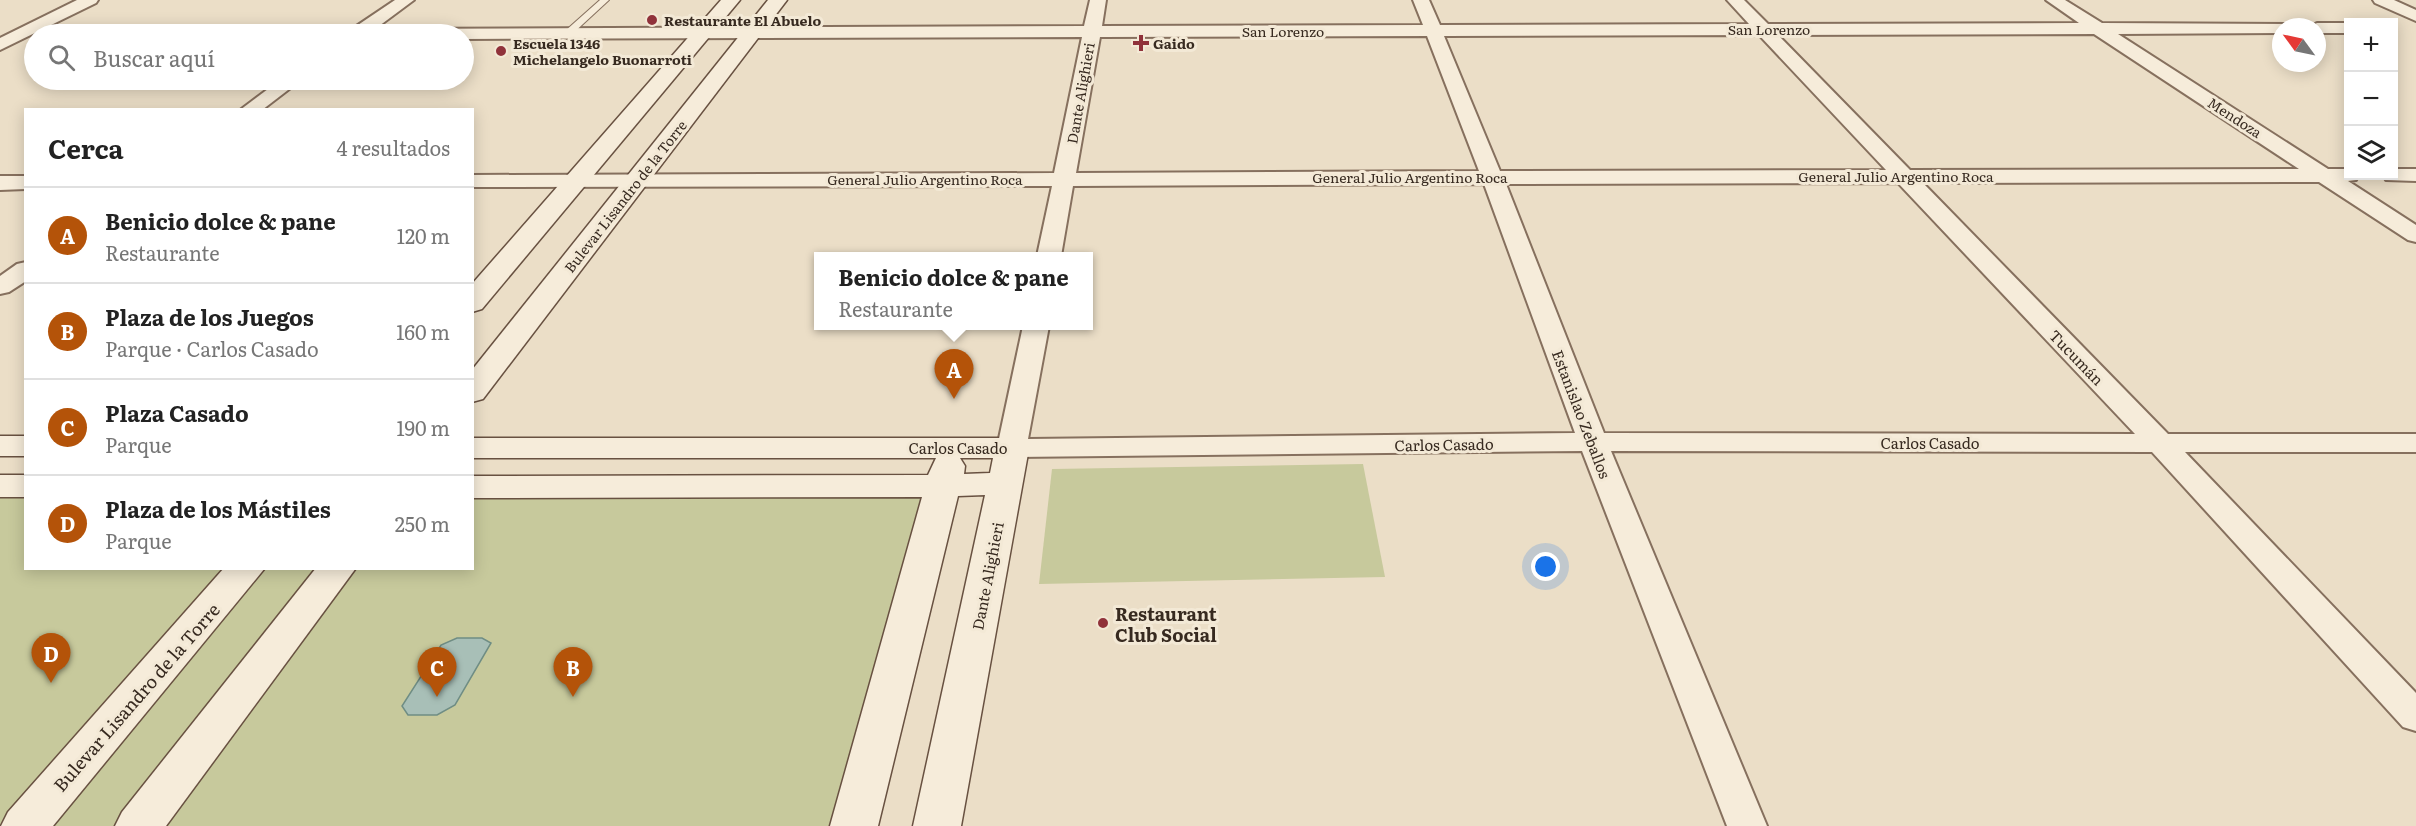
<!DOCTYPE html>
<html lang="es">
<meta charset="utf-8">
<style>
body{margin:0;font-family:Literata,serif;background:#f2f2f2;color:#222}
.controls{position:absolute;right:18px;top:18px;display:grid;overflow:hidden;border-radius:0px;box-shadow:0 3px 15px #0003}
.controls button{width:54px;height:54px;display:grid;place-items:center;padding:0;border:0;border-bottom:2px solid #e0e0e0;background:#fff;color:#222;font:30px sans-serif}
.compass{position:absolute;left:2272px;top:18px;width:54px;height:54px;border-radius:50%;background:#fff;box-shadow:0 3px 15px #0003;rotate:303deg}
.you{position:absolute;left:1546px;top:567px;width:21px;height:21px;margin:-15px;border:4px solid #fff;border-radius:50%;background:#1a73e8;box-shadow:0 0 0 9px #1a73e833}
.badge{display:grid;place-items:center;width:39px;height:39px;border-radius:50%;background:#b45309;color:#fff;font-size:20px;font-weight:700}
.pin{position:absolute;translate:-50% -50px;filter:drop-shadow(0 2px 3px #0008)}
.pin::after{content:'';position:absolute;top:32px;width:21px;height:18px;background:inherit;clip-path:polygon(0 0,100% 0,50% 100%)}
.popup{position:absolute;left:814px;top:252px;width:279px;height:78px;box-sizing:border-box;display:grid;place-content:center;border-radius:0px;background:#fff;filter:drop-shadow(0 2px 4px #0005);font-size:20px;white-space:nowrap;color:#767676}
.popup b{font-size:22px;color:#222}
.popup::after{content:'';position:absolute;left:50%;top:100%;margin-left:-12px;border:12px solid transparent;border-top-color:#fff}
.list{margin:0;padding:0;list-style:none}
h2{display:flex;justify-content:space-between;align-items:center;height:78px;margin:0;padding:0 24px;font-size:26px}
h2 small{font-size:20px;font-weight:400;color:#767676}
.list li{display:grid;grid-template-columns:39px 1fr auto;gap:18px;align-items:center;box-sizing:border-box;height:96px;padding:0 24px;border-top:2px solid #e0e0e0}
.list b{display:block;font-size:22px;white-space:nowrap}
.list p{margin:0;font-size:20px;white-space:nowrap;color:#767676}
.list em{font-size:20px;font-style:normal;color:#767676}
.icon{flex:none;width:33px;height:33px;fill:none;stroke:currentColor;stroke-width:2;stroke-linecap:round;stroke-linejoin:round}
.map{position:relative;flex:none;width:2416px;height:826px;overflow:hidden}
.search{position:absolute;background:#fff;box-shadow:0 3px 15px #0003;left:24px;top:24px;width:450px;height:66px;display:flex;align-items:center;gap:15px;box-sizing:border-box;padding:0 21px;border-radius:33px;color:#767676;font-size:22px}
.panel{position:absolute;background:#fff;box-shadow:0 3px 15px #0003;left:24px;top:108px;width:450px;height:462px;border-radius:0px}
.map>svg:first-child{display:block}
</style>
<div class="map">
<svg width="2416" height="826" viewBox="0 0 2416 826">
<rect width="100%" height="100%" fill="#ebdec7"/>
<g fill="#c7c99c">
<path d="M1363,464L1385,577L1039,584L1052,469Z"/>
<path d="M928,494L839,826H0V495H25L26,568H472L473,495Z"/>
</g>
<path fill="#a8bfb7" stroke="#6f8d84" stroke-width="1.5" d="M457,638H482L491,643L455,705L437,715H408L402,706L441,645Z"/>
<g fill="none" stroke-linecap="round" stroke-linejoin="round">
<g stroke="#86705e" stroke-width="2">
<path id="lane" d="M600,0H609L570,36H564V32Z"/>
</g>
<g stroke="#86705e" stroke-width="4">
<g id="street">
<path d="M77,0H98L96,3L0,50V38Z"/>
<path d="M395,0H414L375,29L1084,26L1090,0H1106L1102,26L1423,25L1413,0H1429L1440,25L1749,24L1727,0H1744L1768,24L2079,23L2046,0H2065L2102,23L2287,24L2289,27H2281V33L2118,34L2328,169H2348V176H2358L2356,180L2348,181L2416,225V242L2408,240L2319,182L1923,183L2168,434H2416V452H2185L2416,693V731L2403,727L2152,452L1611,451L1767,826H1727L1582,451L1012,457L1002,454L997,448L1023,326H1049L1028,439L1575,433L1484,184L1073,186L1061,256H1037L1052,186L472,187V175L1054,173L1082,37L464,39V34H276L279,30L285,29H352ZM2094,34L2299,169L1910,170L1778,35ZM1759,35L1886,170L1500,171L1444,36ZM1427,36L1479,171L1076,173L1100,37ZM1898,183L2135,434L1604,433L1506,184Z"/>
<path d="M2373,0H2394L2416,10V21L2375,3Z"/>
<path d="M2317,23H2348V33H2317V27H2309Z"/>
<path d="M280,80H301L262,110H240Z"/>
<path d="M2394,169H2416V181L2386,180L2384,176H2394Z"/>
<path d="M0,176H26V189L0,190Z"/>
<path d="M26,262V281L9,292L0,294V276L17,264Z"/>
</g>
</g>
<g stroke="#685141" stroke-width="3">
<g id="secondary">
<path d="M721,0H740L482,309L472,312V284Z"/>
<path d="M768,0H787L483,399L472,402V370Z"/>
<rect x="0" y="436" width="26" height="20"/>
<path d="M472,438H1012L1024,441L1029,448L961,826H913L985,495L958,496L878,826H830L922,497L472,498V476L928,475L936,458H472ZM960,458H993L990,473L964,474L965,466Z"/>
<rect x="0" y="475" width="26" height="22"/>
<path d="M224,568H265L53,826H1L8,812Z"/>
<path d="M316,568H356L166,826H115L122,812Z"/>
</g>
</g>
<use href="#lane" fill="#f6ecda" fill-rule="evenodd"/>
<use href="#street" fill="#f6ecda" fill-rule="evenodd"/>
<use href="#secondary" fill="#f6ecda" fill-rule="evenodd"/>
</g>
<g fill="#90323a" stroke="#f3e9d6" stroke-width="2">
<circle cx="652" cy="20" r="6"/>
<path d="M1138 34h6v6h6v6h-6v6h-6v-6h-6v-6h6z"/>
<circle cx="501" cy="51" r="6"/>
<circle cx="1103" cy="623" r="6"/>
</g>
<g text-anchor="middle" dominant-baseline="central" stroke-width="6" stroke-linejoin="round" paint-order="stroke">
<g font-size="14" font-weight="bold" fill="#372a20" stroke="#f3e9d6" text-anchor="start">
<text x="664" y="20">Restaurante El Abuelo</text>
<text x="513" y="43">Escuela 1346<tspan x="513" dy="16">Michelangelo Buonarroti</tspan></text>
<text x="1153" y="43">Gaido</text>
</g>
<g font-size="14" fill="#372a20" stroke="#f3e9d6">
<text x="1769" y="29">San Lorenzo</text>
<text x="1283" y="31">San Lorenzo</text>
<text transform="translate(1080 93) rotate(-80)">Dante Alighieri</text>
<text transform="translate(2235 117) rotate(33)">Mendoza</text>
<text x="1896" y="176">General Julio Argentino Roca</text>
<text x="1410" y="177">General Julio Argentino Roca</text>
<text x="925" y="179">General Julio Argentino Roca</text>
<text transform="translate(625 196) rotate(-52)">Bulevar Lisandro de la Torre</text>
</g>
<g font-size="15" fill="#372a20" stroke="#f3e9d6">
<text transform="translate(2077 357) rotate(46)">Tucumán</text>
<text transform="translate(1582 414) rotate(69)">Estanislao Zeballos</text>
<text x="1930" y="442">Carlos Casado</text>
<text transform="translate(1444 444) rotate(-1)">Carlos Casado</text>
<text x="958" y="447">Carlos Casado</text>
<text transform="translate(987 576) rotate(-79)">Dante Alighieri</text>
</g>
<g font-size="18" font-weight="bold" fill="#372a20" stroke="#f3e9d6" text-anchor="start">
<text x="1115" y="613">Restaurant<tspan x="1115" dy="21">Club Social</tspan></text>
</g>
<g font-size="18" fill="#372a20" stroke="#f3e9d6">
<text transform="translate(136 697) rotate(-49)">Bulevar Lisandro de la Torre</text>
</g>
</g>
</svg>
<div class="controls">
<button>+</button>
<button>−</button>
<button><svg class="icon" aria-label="layers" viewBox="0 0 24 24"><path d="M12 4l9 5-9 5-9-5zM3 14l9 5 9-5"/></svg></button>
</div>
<svg class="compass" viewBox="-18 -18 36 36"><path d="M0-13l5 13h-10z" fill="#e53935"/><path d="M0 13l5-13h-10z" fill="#767676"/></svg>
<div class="you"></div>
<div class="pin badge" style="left:954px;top:399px">A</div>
<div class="popup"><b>Benicio dolce &amp; pane</b>Restaurante</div>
<div class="pin badge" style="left:573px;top:697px">B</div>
<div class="pin badge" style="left:437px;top:697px">C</div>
<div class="pin badge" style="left:51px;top:683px">D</div>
<div class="search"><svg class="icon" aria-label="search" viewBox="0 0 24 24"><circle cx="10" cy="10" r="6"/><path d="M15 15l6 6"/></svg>Buscar aquí</div>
<section class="panel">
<h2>Cerca<small>4 resultados</small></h2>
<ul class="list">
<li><span class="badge">A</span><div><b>Benicio dolce &amp; pane</b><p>Restaurante</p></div><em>120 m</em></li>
<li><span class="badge">B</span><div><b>Plaza de los Juegos</b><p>Parque · Carlos Casado</p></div><em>160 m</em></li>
<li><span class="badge">C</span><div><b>Plaza Casado</b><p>Parque</p></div><em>190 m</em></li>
<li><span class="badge">D</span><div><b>Plaza de los Mástiles</b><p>Parque</p></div><em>250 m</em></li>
</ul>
</section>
</div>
